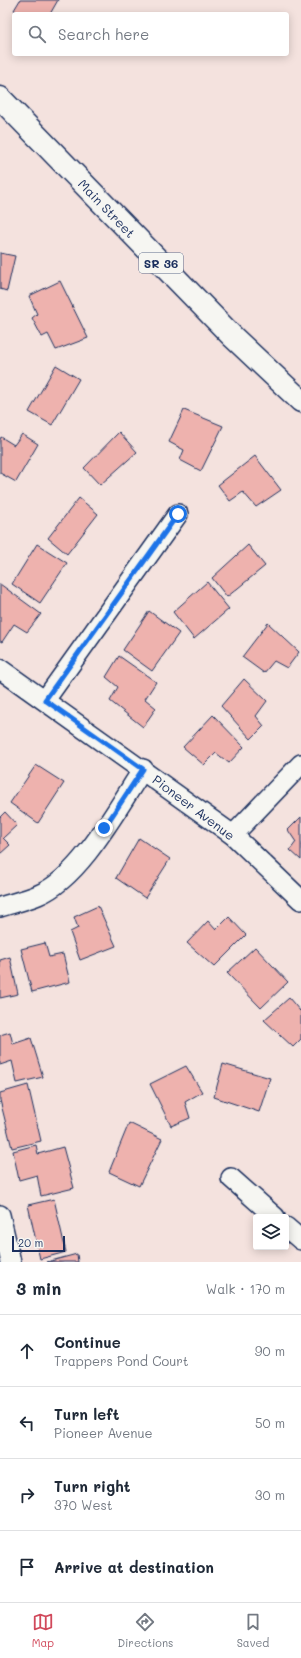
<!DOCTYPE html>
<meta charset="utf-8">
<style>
body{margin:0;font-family:Mali,sans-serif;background:#f6f6f7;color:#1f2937}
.controls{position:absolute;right:12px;bottom:12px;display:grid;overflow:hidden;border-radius:4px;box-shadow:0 2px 10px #0003}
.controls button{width:36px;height:36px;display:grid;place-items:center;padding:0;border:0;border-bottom:1px solid #e0e1e3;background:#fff;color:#1f2937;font:20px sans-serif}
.scale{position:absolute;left:12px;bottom:10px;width:53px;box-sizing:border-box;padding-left:4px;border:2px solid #1b2f5e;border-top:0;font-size:11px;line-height:14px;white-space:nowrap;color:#1b2f5e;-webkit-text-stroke:3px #f6f6f2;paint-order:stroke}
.stop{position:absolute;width:12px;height:12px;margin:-9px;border:3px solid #1a73e8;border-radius:50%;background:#fff}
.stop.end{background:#1a73e8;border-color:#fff;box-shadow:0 1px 4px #0008}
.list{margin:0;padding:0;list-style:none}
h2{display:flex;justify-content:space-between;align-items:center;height:52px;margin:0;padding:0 16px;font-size:17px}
h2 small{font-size:13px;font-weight:400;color:#747a83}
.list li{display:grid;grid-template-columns:26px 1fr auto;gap:12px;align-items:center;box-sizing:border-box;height:72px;padding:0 16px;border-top:1px solid #e0e1e3}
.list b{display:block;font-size:15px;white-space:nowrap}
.list p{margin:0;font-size:13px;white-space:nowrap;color:#747a83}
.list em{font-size:13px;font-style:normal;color:#747a83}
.icon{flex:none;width:22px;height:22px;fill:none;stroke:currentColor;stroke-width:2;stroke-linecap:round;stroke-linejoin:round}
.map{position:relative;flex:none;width:301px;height:1262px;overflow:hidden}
.search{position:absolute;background:#fff;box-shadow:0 2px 10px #0003;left:12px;right:12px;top:12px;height:44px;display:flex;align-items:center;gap:10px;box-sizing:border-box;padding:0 14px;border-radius:4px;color:#747a83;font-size:15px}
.sheet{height:340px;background:#fff}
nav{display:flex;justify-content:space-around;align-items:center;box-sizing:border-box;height:56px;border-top:1px solid #e0e1e3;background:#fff;font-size:11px;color:#747a83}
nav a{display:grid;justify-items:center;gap:2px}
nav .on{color:#d1495b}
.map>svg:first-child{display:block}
</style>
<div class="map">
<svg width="301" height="1262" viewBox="0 0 301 1262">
<rect width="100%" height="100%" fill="#f4e2de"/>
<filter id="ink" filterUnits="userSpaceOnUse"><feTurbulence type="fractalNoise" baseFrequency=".025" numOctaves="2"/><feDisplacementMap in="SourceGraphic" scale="8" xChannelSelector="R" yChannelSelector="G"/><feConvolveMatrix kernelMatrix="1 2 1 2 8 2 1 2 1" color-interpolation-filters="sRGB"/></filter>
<g filter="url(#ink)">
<g fill="#eeb2ae" stroke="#1b2f5e">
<path d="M20,0H58L50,14H21L14,10Z"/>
<path d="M0,253L15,256L7,291L0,289Z"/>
<path d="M60,281L88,338L56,350L48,334L42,337L32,318L37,314L29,296Z"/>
<path d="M56,365L79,379L52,425L29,412Z"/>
<path d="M184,410L223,426L201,471L180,460L184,450L169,442Z"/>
<path d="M119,432L137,452L100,485L84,468Z"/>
<path d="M22,434L38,444L16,482L0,473V440L1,437L14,445Z"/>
<path d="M255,456L281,490L256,507L243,492L230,501L218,485Z"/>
<path d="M79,498L98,514L67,554L48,538Z"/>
<path d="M37,544L67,563L40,603L12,584Z"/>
<path d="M248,545L265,566L227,597L212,578Z"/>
<path d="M207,582L229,609L194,639L173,612Z"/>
<path d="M0,584L41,614L27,632L14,624L2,642L0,641Z"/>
<path d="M149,611L179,633L152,671L123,650Z"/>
<path d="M268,623L299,652L287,668L274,661L264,673L242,657Z"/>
<path d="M119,656L156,682L145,699L156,708L143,727L110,701L118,687L106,677Z"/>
<path d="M244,679L267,701L256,716L264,726L251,739L221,706Z"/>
<path d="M213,715L244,747L229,763L216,753L204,765L183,747Z"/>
<path d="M36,765L64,783L38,823L10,803Z"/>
<path d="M5,812L17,825L3,838L10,845L0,854V817Z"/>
<path d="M301,817V860L290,850L296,842L288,830Z"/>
<path d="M139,838L170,859L145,898L116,878Z"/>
<path d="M98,906L116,946L80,960L70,932L78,928L74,917Z"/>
<path d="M229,917L246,935L214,967L187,943L208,921L216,930Z"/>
<path d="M45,943L49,957L63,954L70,982L32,992L21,949Z"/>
<path d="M255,947L288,982L261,1008L227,973Z"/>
<path d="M10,957L18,994L0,998V960Z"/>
<path d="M289,998L300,1011L301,1009V1039L293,1047L264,1020Z"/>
<path d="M10,1032L13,1044L31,1038L43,1077L17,1083L12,1061L0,1065V1035Z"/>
<path d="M223,1064L270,1078L259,1112L214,1097Z"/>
<path d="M186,1066L202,1092L185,1102L190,1118L171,1126L150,1084Z"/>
<path d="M28,1085L41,1141L12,1148L0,1100V1093Z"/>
<path d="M129,1123L162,1139L139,1186L109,1172Z"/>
<path d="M36,1145L38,1154L63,1147L74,1188L41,1196L37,1175L19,1180L13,1151Z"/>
<path d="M54,1199L66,1252L40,1259L28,1205Z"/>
<path d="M77,1254L78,1262H47Z"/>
</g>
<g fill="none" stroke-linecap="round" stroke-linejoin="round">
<g stroke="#1b2f5e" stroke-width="22">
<g id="minor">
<path d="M0,669L233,835L301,900"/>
<path d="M45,700L178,514"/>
<path d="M233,835L301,764"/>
<path d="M0,907C13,903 26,900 38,895C80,878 118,807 143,769"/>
<path d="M231,1178L275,1217"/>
<path d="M0,1215L11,1262"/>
<path d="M286,1227L301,1240"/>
</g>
</g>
<g stroke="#1b2f5e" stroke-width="25">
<path id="highway" d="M0,98L233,337L301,401"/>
</g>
<use href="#minor" stroke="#f6f6f2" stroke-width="19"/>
<use href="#highway" stroke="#f6f6f2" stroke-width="22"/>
</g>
</g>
<g fill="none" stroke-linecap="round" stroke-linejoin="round" filter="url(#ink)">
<path stroke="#1a73e8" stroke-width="5" d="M104,828L143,769L45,700L178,514"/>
</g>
<g text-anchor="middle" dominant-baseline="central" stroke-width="3.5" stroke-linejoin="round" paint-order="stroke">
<rect fill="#f6f6f2" stroke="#5d6b8a" stroke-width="1" x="139" y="253" width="44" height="20" rx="3"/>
<g font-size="12" font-weight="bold" fill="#1b2f5e">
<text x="161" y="263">SR 36</text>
</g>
<g font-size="13" fill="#1b2f5e" stroke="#f6f6f2">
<text transform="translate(107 208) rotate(46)">Main Street</text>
<text transform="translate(194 807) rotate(37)">Pioneer Avenue</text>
</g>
</g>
</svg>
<div class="controls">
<button><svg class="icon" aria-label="layers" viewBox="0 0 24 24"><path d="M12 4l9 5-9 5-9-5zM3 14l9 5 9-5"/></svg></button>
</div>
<div class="scale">20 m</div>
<div class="stop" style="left:178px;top:514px"></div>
<div class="stop end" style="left:104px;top:828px"></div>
<div class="search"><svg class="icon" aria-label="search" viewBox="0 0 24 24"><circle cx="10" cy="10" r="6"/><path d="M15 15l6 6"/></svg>Search here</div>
</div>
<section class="sheet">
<h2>3 min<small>Walk · 170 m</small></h2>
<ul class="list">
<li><svg class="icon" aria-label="ahead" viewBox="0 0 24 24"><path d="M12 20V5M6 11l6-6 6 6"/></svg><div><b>Continue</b><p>Trappers Pond Court</p></div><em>90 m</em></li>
<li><svg class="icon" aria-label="left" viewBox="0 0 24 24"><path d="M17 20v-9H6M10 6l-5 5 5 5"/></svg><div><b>Turn left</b><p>Pioneer Avenue</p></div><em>50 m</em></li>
<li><svg class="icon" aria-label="right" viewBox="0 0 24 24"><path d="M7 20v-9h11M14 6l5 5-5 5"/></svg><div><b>Turn right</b><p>370 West</p></div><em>30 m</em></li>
<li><svg class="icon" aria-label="arrive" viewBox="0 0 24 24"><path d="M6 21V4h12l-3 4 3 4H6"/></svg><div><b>Arrive at destination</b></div></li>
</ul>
</section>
<nav>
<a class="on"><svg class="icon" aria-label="map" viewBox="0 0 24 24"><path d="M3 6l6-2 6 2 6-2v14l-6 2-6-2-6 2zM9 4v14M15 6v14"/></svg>Map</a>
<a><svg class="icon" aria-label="directions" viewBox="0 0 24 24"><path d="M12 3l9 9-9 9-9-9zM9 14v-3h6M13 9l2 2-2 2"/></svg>Directions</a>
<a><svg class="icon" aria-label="saved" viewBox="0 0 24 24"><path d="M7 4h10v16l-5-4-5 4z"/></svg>Saved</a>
</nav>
